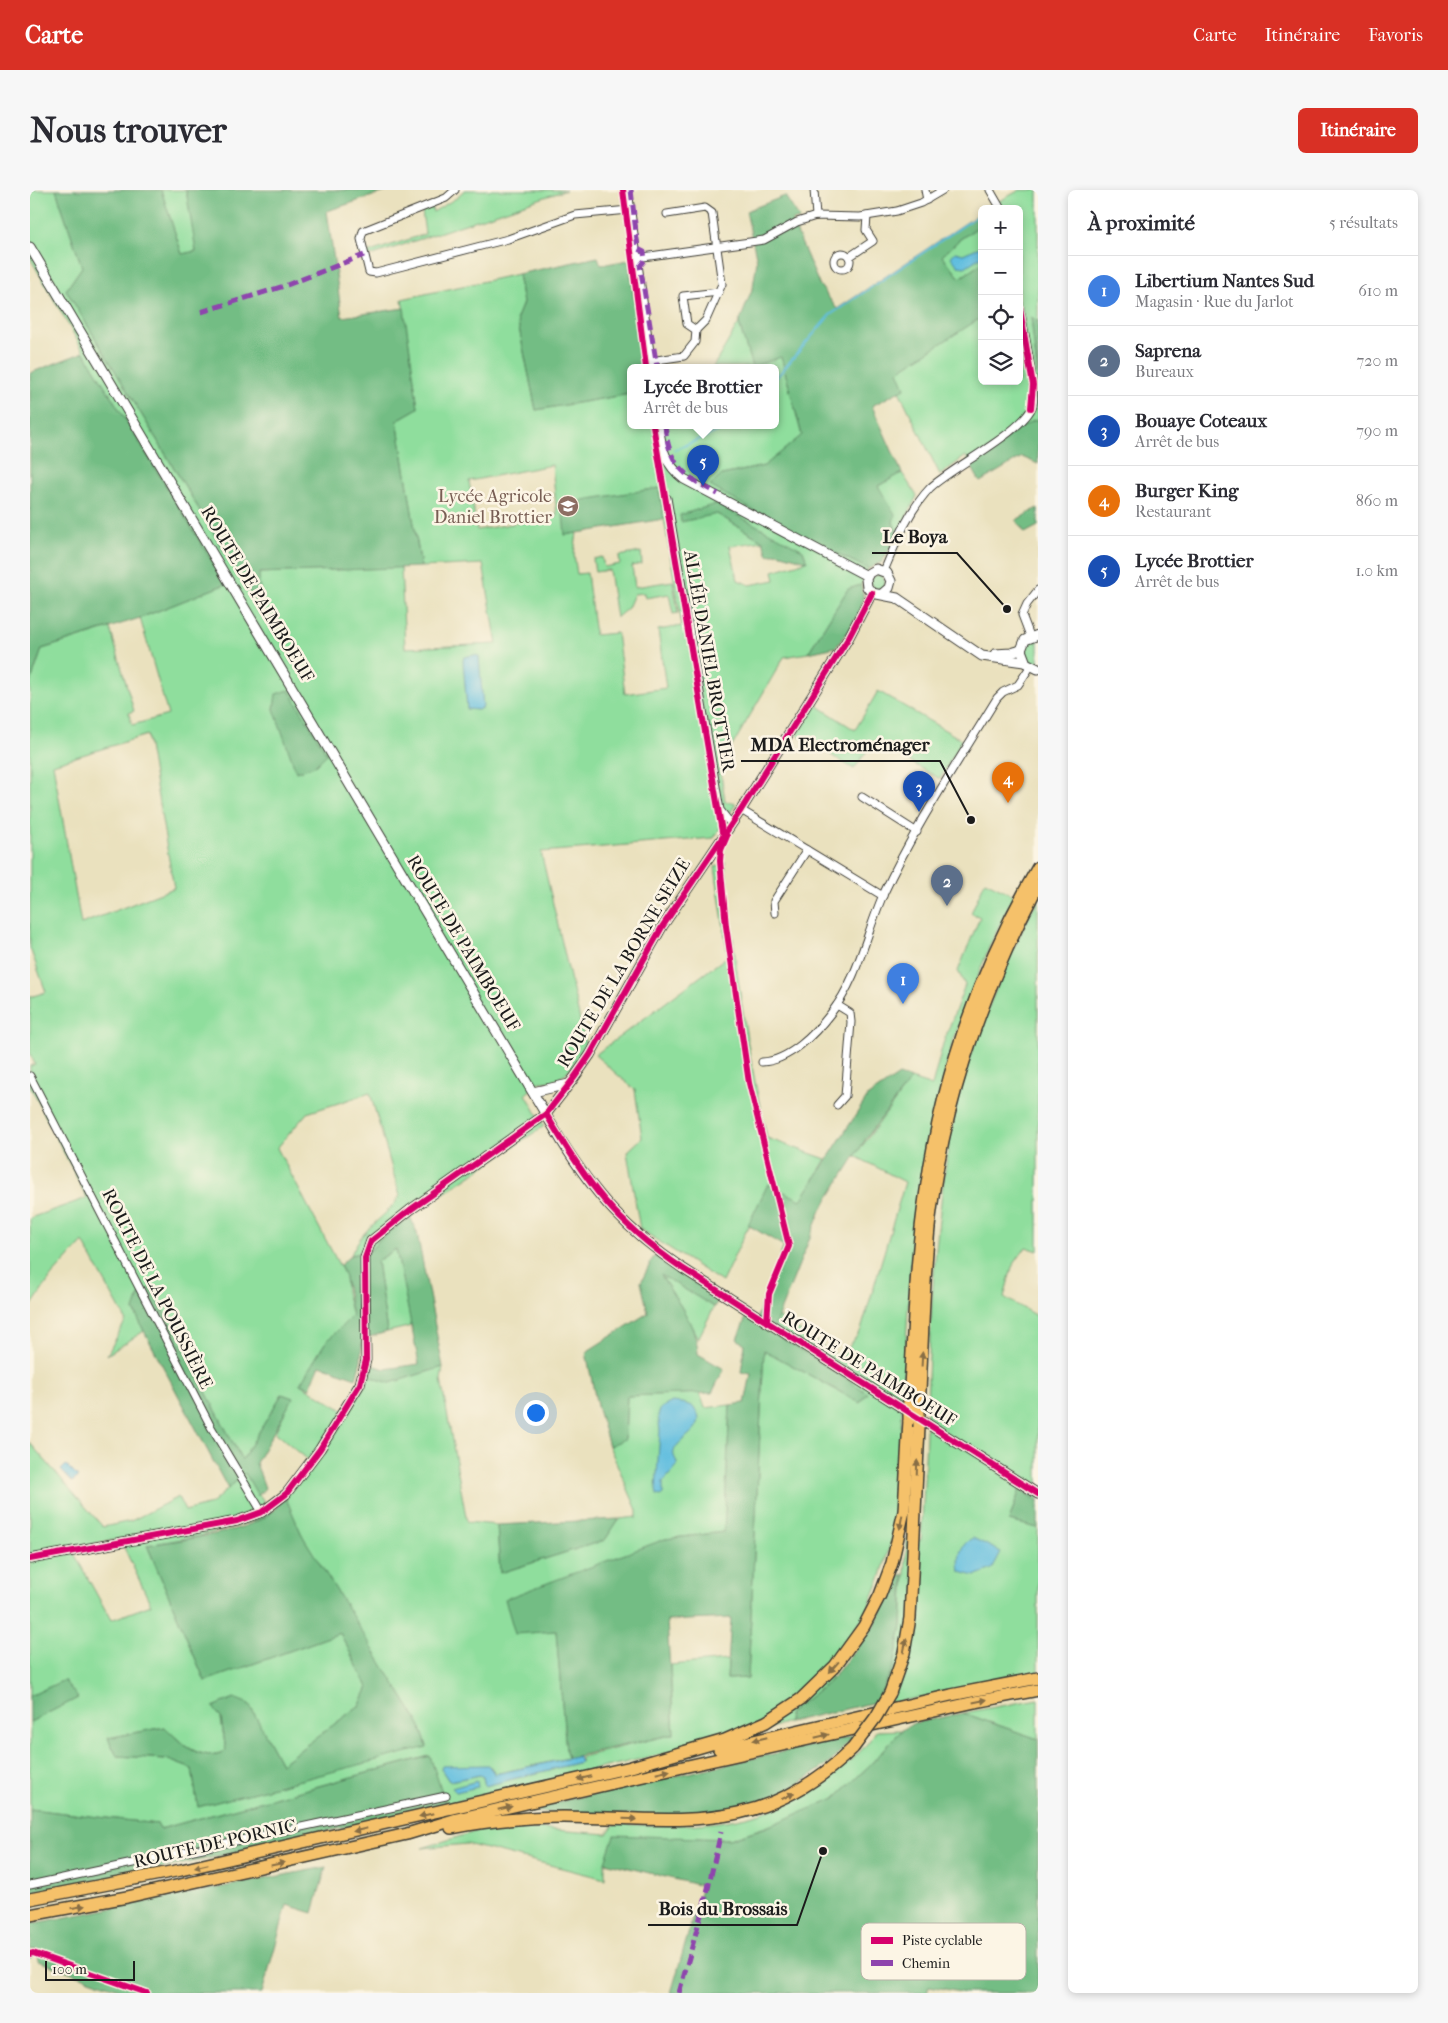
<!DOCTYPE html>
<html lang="fr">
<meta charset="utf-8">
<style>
body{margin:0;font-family:"IM FELL French Canon",serif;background:#f7f7f7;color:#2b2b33}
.controls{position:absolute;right:15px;top:15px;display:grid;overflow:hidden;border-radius:8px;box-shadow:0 2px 8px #0003}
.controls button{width:45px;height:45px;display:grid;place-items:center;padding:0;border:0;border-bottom:1px solid #e1e1e2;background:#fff;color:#2b2b33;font:25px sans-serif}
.scale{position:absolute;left:15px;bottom:12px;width:90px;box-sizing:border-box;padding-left:5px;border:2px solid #1c1c1c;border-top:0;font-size:14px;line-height:18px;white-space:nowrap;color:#1c1c1c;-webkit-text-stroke:4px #fcf5e5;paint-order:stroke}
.you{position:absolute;left:505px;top:1222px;width:18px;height:18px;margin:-12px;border:4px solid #fff;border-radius:50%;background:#1a73e8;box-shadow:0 0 0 8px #1a73e833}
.badge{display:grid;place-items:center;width:32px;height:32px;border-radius:50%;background:#d93025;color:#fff;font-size:16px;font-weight:700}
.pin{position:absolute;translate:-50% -41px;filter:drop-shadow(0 1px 2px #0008)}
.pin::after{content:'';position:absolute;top:26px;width:18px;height:15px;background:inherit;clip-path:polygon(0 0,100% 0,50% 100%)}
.popup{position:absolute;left:597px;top:174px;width:152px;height:65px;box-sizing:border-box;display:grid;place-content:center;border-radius:8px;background:#fff;filter:drop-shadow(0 1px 4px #0005);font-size:16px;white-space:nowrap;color:#7c7c81}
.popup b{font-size:19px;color:#2b2b33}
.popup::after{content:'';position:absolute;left:50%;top:100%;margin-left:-10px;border:10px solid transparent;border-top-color:#fff}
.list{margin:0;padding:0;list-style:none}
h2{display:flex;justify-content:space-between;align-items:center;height:65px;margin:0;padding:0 20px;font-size:21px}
h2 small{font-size:16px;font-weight:400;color:#7c7c81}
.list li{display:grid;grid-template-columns:32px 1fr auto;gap:15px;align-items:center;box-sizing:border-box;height:70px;padding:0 20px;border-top:1px solid #e1e1e2}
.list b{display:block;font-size:19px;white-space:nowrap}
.list p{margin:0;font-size:16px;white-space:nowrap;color:#7c7c81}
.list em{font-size:16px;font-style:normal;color:#7c7c81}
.icon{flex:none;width:28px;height:28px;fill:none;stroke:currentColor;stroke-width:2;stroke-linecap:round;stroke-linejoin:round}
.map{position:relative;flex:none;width:1008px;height:1803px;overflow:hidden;border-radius:8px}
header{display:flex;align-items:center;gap:30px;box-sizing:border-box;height:70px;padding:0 25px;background:#d93025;color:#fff}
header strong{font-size:24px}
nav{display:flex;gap:28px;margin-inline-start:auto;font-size:18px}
.intro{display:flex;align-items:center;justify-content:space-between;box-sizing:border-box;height:120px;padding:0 30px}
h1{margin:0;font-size:35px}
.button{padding:12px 22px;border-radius:8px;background:#d93025;color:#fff;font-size:18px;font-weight:700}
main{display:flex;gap:30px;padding:0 30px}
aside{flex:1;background:#fff;border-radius:8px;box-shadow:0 2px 8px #0003}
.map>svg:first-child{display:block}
</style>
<header>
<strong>Carte</strong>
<nav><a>Carte</a><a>Itinéraire</a><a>Favoris</a></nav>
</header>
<div class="intro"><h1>Nous trouver</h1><a class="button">Itinéraire</a></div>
<main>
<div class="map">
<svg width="1008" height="1803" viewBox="0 0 1008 1803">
<rect width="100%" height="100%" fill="#fcf5e5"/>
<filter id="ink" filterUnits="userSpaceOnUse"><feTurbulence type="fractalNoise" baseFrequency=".02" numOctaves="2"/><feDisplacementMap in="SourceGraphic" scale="10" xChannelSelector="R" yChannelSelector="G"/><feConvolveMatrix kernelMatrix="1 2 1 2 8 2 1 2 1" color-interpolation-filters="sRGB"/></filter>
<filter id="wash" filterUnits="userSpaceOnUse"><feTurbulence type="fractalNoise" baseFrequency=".0096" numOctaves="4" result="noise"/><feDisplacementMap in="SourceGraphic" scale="20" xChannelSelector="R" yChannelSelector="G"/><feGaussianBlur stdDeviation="1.12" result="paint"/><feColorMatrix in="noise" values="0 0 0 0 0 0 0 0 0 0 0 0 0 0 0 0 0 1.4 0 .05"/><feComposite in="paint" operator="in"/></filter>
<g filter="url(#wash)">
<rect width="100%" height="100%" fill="#eae1be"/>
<g fill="#8fde9d" stroke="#567d5c" fill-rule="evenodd">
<path d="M0,0H26L52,77L36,100L230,420L228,383L371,377L375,458L467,454L453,374L391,377L367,230L388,218L372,109L488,84L493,113L487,128L506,220L600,204V235H746V177H683L709,133L722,177L751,166L772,246L734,276L692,285L740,330L838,379L831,395L818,399L778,463L754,467L690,577L695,611L706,614L684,648L511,662L556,856C541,876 536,893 509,892L496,904L514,936L386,1022L350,1049L341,1060L321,1065C332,1037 355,1029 370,1006L340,903L277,923L247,958L315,1086L316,1102L322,1126L295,1153L270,1194L318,1223L338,1186L360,1193L413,1177L411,1190L437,1332L467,1335L470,1383L575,1350L589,1329L607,1327V1320L579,1256L595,1248L597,1206L670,1203L675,1218L700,1215L694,1342L635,1349L526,1440L536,1561L538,1568L465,1584L461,1577L411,1579L419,1591L450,1585L453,1587L455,1596L551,1572V1567L644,1544L640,1475L698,1470L697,1489L718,1488L734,1160L830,1213L837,1203L741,1142L748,1127L811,1168L831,1140L875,992L825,966L881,889L902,896L913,854L935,795L928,781L950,727L941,723L955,691L984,705L960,755L923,851L898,947L883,1034L865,1338L851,1386L836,1423L805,1466L800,1491L758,1524L759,1532L719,1544L416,1614L399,1566L130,1639L127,1634L0,1619V1532L47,1508L34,1491L0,1506V1253L73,1337L101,1331L148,1307L155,1321L181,1314L215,1283L241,1322L233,1328L170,1346L117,1355L175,1491L310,1443L338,1497L330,1515L251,1574L219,1514L191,1528L196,1561C170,1572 152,1554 135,1537L78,1548L87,1566L136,1569L162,1579L168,1617L397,1556C388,1527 369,1502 353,1476C319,1423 277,1366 255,1306L283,1274L245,1242L262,1208L252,1204L212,1270L121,1098L104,1120L114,1141L77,1165L96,1130L53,1052L21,1087L0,1118V1028L57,1008L0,896V876L5,874L0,864V807L16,802L0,758V494L12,459L80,438L104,521L99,523L102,535L138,525L110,428L196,394L54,162L0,68ZM522,275L527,326L447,340L439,291ZM629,298L652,436L628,440L636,498L595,504L587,443L565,445L557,383L547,384L544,364L547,343L535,345ZM687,324L773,360L777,371L743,381L745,390L720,395L708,390L700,356L733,351ZM246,513L296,564L244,519ZM117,545L144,698L51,734L23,574ZM90,1349L121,1415L81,1430L41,1358Z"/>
<path d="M131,0H156L167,61L152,64Z"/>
<path d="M434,0H536L337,67V63L395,44L392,21L402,17L403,22L428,7Z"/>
<path d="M990,0H1008V131L1001,128L1008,189V230L1002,232L939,272L936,266L910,285L869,201L875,198L867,181L952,127V191H989V19H963L962,15Z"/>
<path d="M952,34V73L930,88L912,66L929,50Z"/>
<path d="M872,283L887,306L868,344L848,296Z"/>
<path d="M611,362L612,374L602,376L605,397L643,391L648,423L643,424L639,404L615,408L614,403L604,404L598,418L586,428L579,380L565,382L563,369L572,367L574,377L590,374L589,366Z"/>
<circle cx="848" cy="392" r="7"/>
<path d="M1008,449V475H1003L995,465L999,453Z"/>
<path d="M848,501L932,550L910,589L844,551L824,579L766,544L785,514L825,540Z"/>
<path d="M695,672C703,765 716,858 737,948L796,969L771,1011L738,995L692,1092L610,1039L597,962L612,948L605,900L565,865L698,766L685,677Z"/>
<path d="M1008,708V1061L996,1057L982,1077L974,1107L1008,1127V1311L990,1299L979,1331L1008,1338V1486L865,1512H846L864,1476L872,1435L877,1349L891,1350C897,1257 897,1163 905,1070C911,1008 917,947 934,887C953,825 979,766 1008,708Z"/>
<path d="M366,1059L382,1136L357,1142L347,1071Z"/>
<path d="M630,1084L684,1117L668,1149L652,1118Z"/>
<path d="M1008,1509V1549L933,1523Z"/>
<path d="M872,1540L840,1575L805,1608L760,1629L699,1649L654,1648L575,1672V1689L437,1654L392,1658L457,1638L512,1639L577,1644L584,1634C667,1637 740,1638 807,1581C823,1569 836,1558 846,1541Z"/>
</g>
<g fill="#73bd84" stroke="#486c50">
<path d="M26,0H131L152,64L166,61L156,0H361L297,21L312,127L374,118L388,218L367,230L391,377L229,383L231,421L36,100L52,77Z"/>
<path d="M755,6L770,29L762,31L789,94L807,119L952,22V34L929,50L912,66L930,88L952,73V127L868,181L875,198L842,216L872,283L848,296L865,324L863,333L868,344L852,372L838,379L740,330L680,296L692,285L734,276L772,245L751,167L722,177L709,133L723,97L727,71L716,21Z"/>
<path d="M568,67L571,75L599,70L613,177H600V204L506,220L487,128L493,113L488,84Z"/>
<path d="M1001,127L1008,131V189Z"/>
<path d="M54,162L196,394L110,428L12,459L0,494V183Z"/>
<path d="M1008,230V274L992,267L950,292L939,272L1002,231Z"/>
<path d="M629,298L634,329L535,345L533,324L553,310Z"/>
<path d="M686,314L773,360L777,371L748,363L738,365L733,351L687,324L651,332L650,325Z"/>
<path d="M1008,318V336L995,343L986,330Z"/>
<path d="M831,395C840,417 819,439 806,457L778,463L818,399Z"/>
<path d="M259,500L297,564L285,576L266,582L244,519L246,504Z"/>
<path d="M869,885L881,889L837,947L791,1020L742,1142L838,1203L830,1213L734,1160L718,1488L697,1489L701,1428L637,1431L644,1544L538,1568L536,1561L526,1441L485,1444L475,1409L635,1349L694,1342L700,1215L715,1213L721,1184L711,1182L715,1154L707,1149L717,1125L726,1130L754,1056L718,1035L738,994L771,1010L838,906Z"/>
<path d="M380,1026L387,1043L413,1177L360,1193L338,1186L343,1175L355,1179L389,1174L366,1059L347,1071L357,1142L332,1149L331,1170L326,1188L290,1175L280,1198L270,1194L295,1153L322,1126C318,1109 318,1090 310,1075L321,1065L341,1060L350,1049Z"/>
<path d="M627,1065L691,1106L684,1117L631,1085C646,1111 667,1134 668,1164L694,1179L682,1203L597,1206L595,1249L579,1256L567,1216L556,1162L618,1123L611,1092L623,1068Z"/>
<path d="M121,1098L212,1270L252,1204L263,1208L226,1273L235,1298L228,1306L215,1283L198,1299L114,1141L104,1120L109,1105Z"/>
<path d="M990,1299L1008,1311V1338L979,1331Z"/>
<path d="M255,1306L272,1345L390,1535L397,1557L168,1617L162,1579L136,1569L87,1566L78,1548L135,1537C152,1554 170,1573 196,1561L191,1528L183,1517L204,1508L219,1514L251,1574L330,1515L338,1497L310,1443L175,1491L117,1355C150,1350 204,1344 233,1328C242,1323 249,1314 255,1306Z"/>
<path d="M589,1329L575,1350L470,1383L467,1335Z"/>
<path d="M874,1384L872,1435L864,1476L846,1512L759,1532L758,1524L800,1491L844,1436L867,1388Z"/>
<path d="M34,1490L48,1508L0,1532V1506Z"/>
<path d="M933,1523L1008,1549V1803H935L899,1796L897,1803H641L672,1696L575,1672L584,1645L699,1649L734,1638L805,1608L840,1575L872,1540L884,1533Z"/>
<path d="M824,1546L800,1573L751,1605L729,1613L661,1626L500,1622V1618Z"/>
<path d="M400,1566L416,1614L159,1673L0,1703V1619L128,1634L130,1639Z"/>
<path d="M296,1677L283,1723L257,1715L232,1803H100L8,1771L7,1761L0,1759V1734Z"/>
</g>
<g fill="#61bedf" stroke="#3e6d7e">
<path d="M952,56V66L935,77L928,76L921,67L925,62L933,64Z"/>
<path d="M444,465L449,466L453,517L448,520L437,519L433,471L434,467Z"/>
<path d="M642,1212C650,1213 663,1213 667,1222C676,1240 648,1248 644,1261C642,1267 648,1270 647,1276L633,1292V1304L630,1306L627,1305L626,1299L630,1241L628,1225L631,1218Z"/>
<path d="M36,1275L48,1287L42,1292L31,1280Z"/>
<path d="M943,1348L971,1362L962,1379L945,1386L930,1382C928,1367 929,1355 943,1348Z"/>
<path d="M549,1566L551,1572L455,1596L453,1587L450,1585L419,1591L411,1579L412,1576L458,1575L465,1584Z"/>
<path d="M447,1591L448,1597L426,1602L422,1598Z"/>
</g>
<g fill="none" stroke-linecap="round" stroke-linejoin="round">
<g stroke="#61bedf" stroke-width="2">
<path d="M958,19L965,15"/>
<path d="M746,188L800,125L952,23"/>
<path d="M644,260L703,235"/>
</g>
</g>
</g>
<g filter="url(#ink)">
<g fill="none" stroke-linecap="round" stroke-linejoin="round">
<g stroke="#3b3a34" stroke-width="9">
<g id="minor">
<path d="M425,0L416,8L333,41L331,49L339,82L346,83L478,49L545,25L599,20"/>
<path d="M784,0L786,26"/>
<path d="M895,0L897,10"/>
<path d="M960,0L971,19"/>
<circle cx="812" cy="71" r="8"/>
<path d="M819,67L843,51L836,40L837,26"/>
<path d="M606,68L734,50L767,32L786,26L830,27L867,21L891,13L913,0"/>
<path d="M666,140L657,134L653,106L689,102"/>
<path d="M620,171L654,166L665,152L666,140L676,130L692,94L682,23L675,18L637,24"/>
<path d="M637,308L690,620L701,634"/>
<path d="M854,381C866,353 879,320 900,298C922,277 995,241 1003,215C1007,199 993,134 989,114"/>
<path d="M1000,446L992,425L997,414L1008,400"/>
<path d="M832,607L887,642"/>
<path d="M711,620L853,706"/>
<path d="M745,723L744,711L777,660"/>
<path d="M807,815L820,823L821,832L815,906L807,915"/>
<path d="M732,872C759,871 785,844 801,823C828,789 836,744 853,705C885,636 928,572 967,508L973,502L988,495L1000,477"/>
<path d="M0,886L181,1237L232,1322"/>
<path d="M0,1695L416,1606"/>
<path d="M0,1764L3,1763"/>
</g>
</g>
<g stroke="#3b3a34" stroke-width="11">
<g id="tertiary">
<path d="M597,0L621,177"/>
<path d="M0,57L531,950C566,1006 596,1040 652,1078L1008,1304"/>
<path d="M628,235C631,258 635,274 654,289L837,386"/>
<path d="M852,404L859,398L861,391L857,383L846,379L839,383L836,389L837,397L842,403L867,408L952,466L994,472"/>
<path d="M1008,445L995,450L991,460L996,473L1008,479"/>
<path d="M965,464L981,463L991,460"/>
<path d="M503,902L539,894"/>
<path d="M0,1369L207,1331L232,1322L256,1304L290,1259L330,1194L336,1170L335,1068L341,1051L380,1020L516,924L544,888L560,865L632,737L711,620L789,495L819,447L842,403"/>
</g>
</g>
<g stroke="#3b3a34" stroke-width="14">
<g id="trunk">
<path d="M879,1211C884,1141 885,1070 896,1000C912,886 951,776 1008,677"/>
<path d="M889,1218C893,1155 893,1091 900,1028C914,910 953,800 1008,695"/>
<path d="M860,1503L874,1463L880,1428L889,1237"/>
<path d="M689,1559L921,1505L1008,1488"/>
<path d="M421,1638C458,1631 496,1627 534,1627C650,1628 731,1648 823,1558"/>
<path d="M0,1709L151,1680L601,1577L695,1550L736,1532L771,1509L805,1476L834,1436L850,1405L862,1373L874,1321L879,1230"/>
<path d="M0,1725L97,1707L377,1644L427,1629L653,1577L945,1512L1008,1500"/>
</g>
</g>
<use href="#minor" stroke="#fff" stroke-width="7"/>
<use href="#tertiary" stroke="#fff" stroke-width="9"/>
<use href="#trunk" stroke="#f5c16b" stroke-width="11"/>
<g stroke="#3b3a34" stroke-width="14" stroke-linecap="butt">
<g id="trunk-bridge">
<path d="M879,1230V1211"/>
<path d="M889,1237V1218"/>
<path d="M823,1558L846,1527L860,1503"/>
</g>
</g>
<use href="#trunk-bridge" stroke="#f5c16b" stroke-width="11"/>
<g stroke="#8e44ad" stroke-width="5" stroke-dasharray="10 5" stroke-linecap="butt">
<path d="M601,0L608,59L614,62L615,70L610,76L627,177"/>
<path d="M171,122L257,95L334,65"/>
<path d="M635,235C639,276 653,285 688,304"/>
<path d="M649,1803L676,1707L691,1642"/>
</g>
<g stroke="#fcf5e5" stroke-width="9">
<g id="cycleway">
<path d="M593,0L616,177"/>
<path d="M989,114L1003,195L1001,218"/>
<path d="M623,235L692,642L697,646L691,660L690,671L696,736L719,893L759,1056L739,1104L737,1132"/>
<path d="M516,924C557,993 584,1032 652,1078L1008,1304"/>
<path d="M0,1369L207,1331L232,1322L256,1304L290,1259L330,1194L336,1170L335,1068L341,1051L380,1020L516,924L544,888L560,865L632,737L711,620L789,495L819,447L842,403"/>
<path d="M0,1764L3,1763L117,1803"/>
</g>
</g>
<use href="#cycleway" stroke="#d6006c" stroke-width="6"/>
</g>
<defs><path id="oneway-solid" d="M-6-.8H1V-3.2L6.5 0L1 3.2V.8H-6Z" transform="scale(1.25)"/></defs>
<g fill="#886e44">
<use href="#oneway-solid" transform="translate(892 1169) rotate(-87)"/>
<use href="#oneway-solid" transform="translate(887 1277) rotate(-88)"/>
<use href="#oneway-solid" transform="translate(871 1332) rotate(100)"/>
<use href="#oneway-solid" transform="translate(875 1456) rotate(-78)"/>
<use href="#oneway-solid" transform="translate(804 1477) rotate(131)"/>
<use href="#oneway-solid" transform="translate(950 1511) rotate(-11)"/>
<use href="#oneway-solid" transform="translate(792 1546) rotate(-13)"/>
<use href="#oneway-solid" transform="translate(730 1549) rotate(167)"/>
<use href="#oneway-solid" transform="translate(633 1582) rotate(-13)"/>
<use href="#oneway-solid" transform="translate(554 1588) rotate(167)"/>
<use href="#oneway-solid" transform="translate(758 1606) rotate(-26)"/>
<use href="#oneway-solid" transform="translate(475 1618) rotate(-13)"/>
<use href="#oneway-solid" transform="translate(396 1625) rotate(167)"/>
<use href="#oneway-solid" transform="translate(600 1629) rotate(2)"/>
<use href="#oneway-solid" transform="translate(330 1640) rotate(167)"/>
<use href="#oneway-solid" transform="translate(248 1674) rotate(-12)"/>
<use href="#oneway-solid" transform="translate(171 1676) rotate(167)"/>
<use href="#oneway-solid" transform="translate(48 1717) rotate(-10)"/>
</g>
</g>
<defs>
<g id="school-disc" transform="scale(1.125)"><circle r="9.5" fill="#8d6e63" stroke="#fcf5e5"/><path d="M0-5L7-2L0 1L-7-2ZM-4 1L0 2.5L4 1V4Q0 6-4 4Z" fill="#fff"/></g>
</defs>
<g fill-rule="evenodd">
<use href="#school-disc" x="538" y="316"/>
</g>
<g text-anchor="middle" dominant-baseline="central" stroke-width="5" stroke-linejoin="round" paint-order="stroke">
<g font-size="18" fill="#785e54" stroke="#fcf5e5" text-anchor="end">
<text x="522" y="306">Lycée Agricole<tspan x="522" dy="21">Daniel Brottier</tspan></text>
</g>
<g font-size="18" fill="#1c1c1c" stroke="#fcf5e5">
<text transform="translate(227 404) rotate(59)">ROUTE DE PAIMBOEUF</text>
<text transform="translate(679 471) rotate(80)">ALLÉE DANIEL BROTTIER</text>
<text transform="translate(433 753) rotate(59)">ROUTE DE PAIMBOEUF</text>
<text transform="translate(594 773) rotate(-59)">ROUTE DE LA BORNE SEIZE</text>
<text transform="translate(127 1099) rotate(63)">ROUTE DE LA POUSSIÈRE</text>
<text transform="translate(839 1179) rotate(32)">ROUTE DE PAIMBOEUF</text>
<text transform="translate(185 1654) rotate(-13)">ROUTE DE PORNIC</text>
</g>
</g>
<rect x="831" y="1733" width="165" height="57" rx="8" fill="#fcf5e5" stroke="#b9b4a9" stroke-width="1"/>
<rect x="841" y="1747" width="22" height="7" fill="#d6006c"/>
<rect x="841" y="1770" width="22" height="6" fill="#8e44ad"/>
<g font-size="14" fill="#1c1c1c">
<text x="872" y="1755">Piste cyclable</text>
<text x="872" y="1778">Chemin</text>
</g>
<path fill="none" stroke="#1c1c1c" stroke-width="2" d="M977 419L927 363H842M941 630L910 571H711M793 1661L767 1735H618"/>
<g fill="#1c1c1c" stroke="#fcf5e5" stroke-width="2">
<circle cx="977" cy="419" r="5"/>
<circle cx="941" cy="630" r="5"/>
<circle cx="793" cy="1661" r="5"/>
</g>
<g font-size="19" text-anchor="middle" font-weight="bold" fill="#1c1c1c" stroke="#fcf5e5" stroke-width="5" stroke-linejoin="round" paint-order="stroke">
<text x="885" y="353">Le Boya</text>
<text x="810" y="561">MDA Electroménager</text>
<text x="693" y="1725">Bois du Brossais</text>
</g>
</svg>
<div class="controls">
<button>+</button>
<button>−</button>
<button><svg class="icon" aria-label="locate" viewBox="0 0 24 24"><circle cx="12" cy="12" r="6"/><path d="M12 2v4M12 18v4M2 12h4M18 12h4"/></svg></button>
<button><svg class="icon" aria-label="layers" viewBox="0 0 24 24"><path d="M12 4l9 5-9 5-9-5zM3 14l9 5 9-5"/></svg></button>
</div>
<div class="scale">100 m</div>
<div class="you"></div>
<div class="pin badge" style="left:873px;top:814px;background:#3f7fe0">1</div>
<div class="pin badge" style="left:917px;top:716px;background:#5c6f8a">2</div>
<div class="pin badge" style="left:889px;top:622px;background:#1a4fb4">3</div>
<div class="pin badge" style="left:978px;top:613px;background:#e8710a">4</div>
<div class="pin badge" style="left:673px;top:296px;background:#1a4fb4">5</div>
<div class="popup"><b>Lycée Brottier</b>Arrêt de bus</div>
</div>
<aside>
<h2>À proximité<small>5 résultats</small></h2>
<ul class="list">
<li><span class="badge" style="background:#3f7fe0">1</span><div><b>Libertium Nantes Sud</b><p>Magasin · Rue du Jarlot</p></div><em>610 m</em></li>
<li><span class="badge" style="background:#5c6f8a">2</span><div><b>Saprena</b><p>Bureaux</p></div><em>720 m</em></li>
<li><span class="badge" style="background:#1a4fb4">3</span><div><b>Bouaye Coteaux</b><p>Arrêt de bus</p></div><em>790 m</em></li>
<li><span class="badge" style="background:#e8710a">4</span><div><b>Burger King</b><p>Restaurant</p></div><em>860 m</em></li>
<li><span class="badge" style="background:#1a4fb4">5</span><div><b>Lycée Brottier</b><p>Arrêt de bus</p></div><em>1.0 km</em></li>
</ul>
</aside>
</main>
